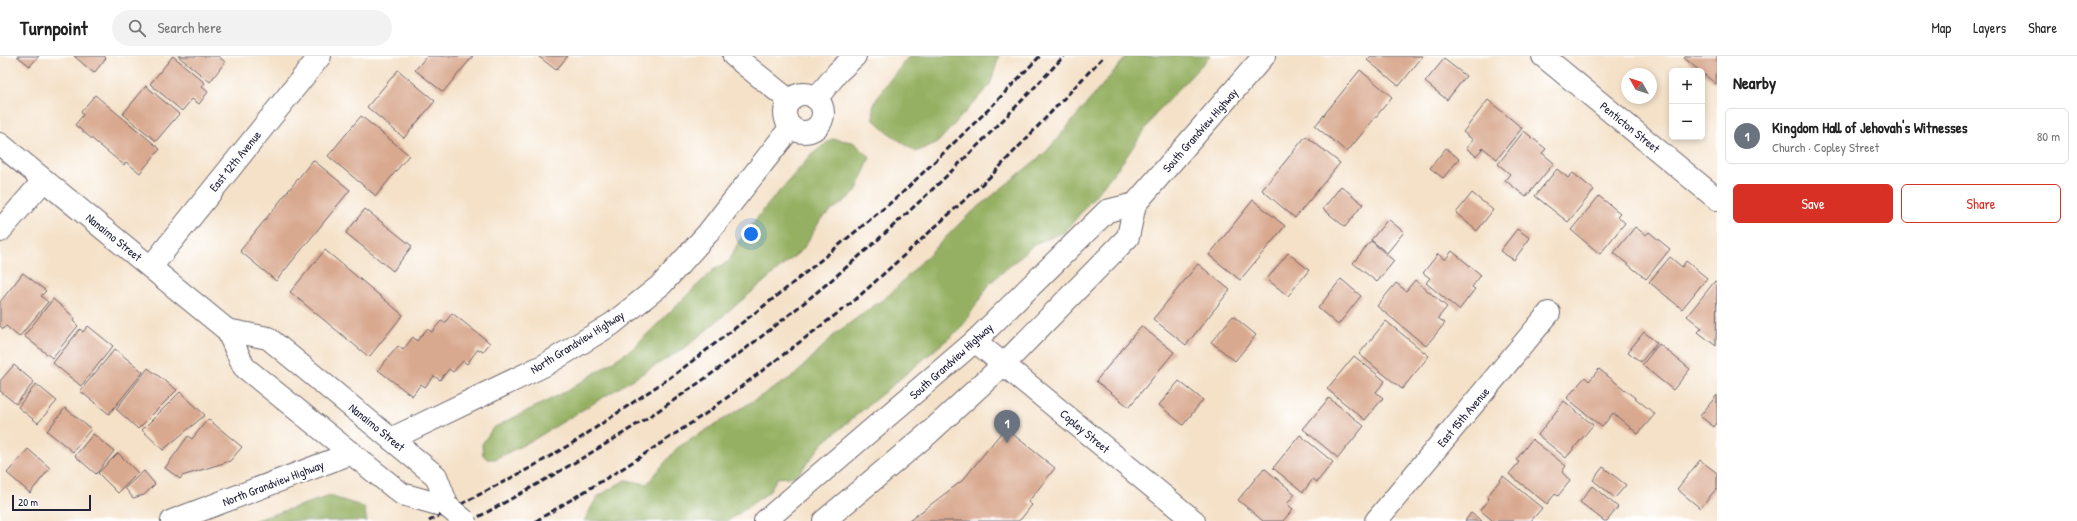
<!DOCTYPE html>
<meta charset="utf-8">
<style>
body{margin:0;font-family:"Patrick Hand",sans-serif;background:#f2f2f2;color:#222}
.controls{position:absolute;right:12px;top:12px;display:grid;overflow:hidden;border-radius:6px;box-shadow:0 2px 6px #0003}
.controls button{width:36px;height:36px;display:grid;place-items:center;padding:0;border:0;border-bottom:1px solid #e0e0e0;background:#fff;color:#222;font:20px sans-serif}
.compass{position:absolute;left:1621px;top:12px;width:36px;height:36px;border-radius:50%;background:#fff;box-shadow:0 2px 6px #0003;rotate:309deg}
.scale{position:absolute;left:12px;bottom:10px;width:79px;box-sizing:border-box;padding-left:4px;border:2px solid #22223b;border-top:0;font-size:11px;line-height:14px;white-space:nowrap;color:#22223b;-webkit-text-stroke:3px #fff;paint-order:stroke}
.you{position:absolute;left:751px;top:178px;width:14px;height:14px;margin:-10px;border:3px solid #fff;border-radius:50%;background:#1a73e8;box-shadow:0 0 0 6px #1a73e833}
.badge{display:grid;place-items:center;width:26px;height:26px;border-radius:50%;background:#d93025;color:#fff;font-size:13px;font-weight:700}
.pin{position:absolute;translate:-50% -33px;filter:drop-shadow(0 1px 2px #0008)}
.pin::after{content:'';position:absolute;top:21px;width:14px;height:12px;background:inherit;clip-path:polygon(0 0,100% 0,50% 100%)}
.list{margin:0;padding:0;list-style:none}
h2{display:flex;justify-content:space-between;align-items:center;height:52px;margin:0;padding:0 16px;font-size:17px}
h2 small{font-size:13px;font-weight:400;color:#767676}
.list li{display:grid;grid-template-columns:26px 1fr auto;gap:12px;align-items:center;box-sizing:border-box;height:56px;margin:0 8px 8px;padding:0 8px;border:1px solid #e0e0e0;border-radius:6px}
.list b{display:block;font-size:15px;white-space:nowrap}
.list p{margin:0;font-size:13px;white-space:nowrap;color:#767676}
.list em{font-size:13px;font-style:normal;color:#767676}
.actions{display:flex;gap:8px;padding:12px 16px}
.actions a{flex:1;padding:9px 0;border:1px solid #d93025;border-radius:6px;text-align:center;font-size:14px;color:#d93025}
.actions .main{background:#d93025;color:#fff}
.icon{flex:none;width:22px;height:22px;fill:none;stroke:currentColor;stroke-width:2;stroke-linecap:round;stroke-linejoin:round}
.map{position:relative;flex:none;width:1717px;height:465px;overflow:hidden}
header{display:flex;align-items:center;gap:24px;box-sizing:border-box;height:56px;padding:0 20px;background:#fff;border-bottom:1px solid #e0e0e0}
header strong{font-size:19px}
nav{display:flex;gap:22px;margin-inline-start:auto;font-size:14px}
.search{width:280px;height:36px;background:#f2f2f2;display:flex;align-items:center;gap:10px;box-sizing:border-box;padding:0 14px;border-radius:22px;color:#767676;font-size:15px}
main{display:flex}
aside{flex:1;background:#fff}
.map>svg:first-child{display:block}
</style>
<header>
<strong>Turnpoint</strong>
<div class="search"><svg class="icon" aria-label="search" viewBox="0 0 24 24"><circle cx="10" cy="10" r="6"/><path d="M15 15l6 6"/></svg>Search here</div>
<nav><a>Map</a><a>Layers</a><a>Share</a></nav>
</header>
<main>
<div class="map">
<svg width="1717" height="465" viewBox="0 0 1717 465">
<rect width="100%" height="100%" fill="#fff"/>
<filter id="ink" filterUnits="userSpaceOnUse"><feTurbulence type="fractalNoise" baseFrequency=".025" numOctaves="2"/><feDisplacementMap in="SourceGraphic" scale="8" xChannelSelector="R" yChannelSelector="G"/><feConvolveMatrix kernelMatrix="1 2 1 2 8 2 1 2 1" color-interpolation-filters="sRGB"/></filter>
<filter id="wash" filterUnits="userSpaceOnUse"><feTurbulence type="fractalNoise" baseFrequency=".012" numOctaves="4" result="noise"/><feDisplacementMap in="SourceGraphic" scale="16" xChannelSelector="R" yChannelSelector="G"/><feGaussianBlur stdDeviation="0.9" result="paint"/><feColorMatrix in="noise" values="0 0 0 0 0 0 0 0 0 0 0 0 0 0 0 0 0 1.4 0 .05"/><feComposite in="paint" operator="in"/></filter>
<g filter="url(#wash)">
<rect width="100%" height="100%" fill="#f4e1c8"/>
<g fill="#95b062" stroke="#5c694e">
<path d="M909,0H999L990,29L938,86L916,96L886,75L874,64L873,51L881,35Z"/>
<path d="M1127,0H1210L1157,56L1124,104L1065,176L1036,187L990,227L961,272L823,387L797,420L777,422L769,436L728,465H584L597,441L625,424L647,428L677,392L795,319L836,277L889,239L965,162L1046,96Z"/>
<path d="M832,83L853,86L870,101L856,136L821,163L803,193L686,291L533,384L495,403H487L483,399L482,388L493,372L569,334L632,293L713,214L729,205L739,185L770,146L812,98Z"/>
<path d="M330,440L364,451L367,465H253Z"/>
</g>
<g id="blocks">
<g fill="#d9a98f">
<path d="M17,0H39L30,10Z"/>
<path d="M74,0H104L106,2L94,17Z"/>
<path d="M173,0L205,27L202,31L208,36L199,48L192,43L182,55L150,28Z"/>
<path d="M178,0H218L225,6L210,26Z"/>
<path d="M427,0H473L443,36L415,14Z"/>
<path d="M538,0H568L556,14Z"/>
<path d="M1371,0H1423L1399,30L1367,4Z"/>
<path d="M1686,0H1717L1716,28L1684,2Z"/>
<path d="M1444,3L1466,20L1447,44L1425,26Z"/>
<path d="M398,14L435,45L404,82L367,51Z"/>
<path d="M1360,14L1392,41L1347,96L1315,70Z"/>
<path d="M146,30L179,58L156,85L123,58Z"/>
<path d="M95,39L160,93L140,117L126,106L124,109L75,69L83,59L81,56Z"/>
<path d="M1488,44L1522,72L1497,103L1483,92L1476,100L1466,92L1473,84L1463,76Z"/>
<path d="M361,60L409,99L376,140L328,100Z"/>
<path d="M1524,75L1546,93L1542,97L1554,107L1526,141L1505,124L1510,118L1498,108Z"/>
<path d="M1306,80L1340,107L1295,162L1262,134Z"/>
<path d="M1446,92L1459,103L1443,122L1430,112Z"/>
<path d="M313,104L350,134L276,225L240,195Z"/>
<path d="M1557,113L1568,122L1573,117L1594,134L1568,166L1535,140Z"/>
<path d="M1341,130L1363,148L1345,171L1323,153Z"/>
<path d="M1472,137L1493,154L1477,175L1456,157Z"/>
<path d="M1599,140L1620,157L1617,160L1625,167L1600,198L1571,174Z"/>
<path d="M1253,144L1285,170L1240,224L1209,199Z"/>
<path d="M365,153L412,190L393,215L346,177Z"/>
<path d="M1388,163L1404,176L1387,197L1371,184Z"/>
<path d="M1635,171L1646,179L1649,176L1670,193L1646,223L1614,197Z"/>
<path d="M1517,173L1530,182L1514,204L1500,195Z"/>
<path d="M1371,185L1394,205L1377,226L1353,207Z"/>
<path d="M325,194L403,259L369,301L290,236Z"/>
<path d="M1452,195L1481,219L1472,231L1475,233L1459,254L1426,227L1430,222L1423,217L1438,198L1445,204Z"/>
<path d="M1288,197L1309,214L1288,240L1267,223Z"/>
<path d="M1670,201L1682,211L1686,205L1707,222L1682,253L1649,226Z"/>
<path d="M1198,208L1230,234L1186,289L1153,263Z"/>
<path d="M23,217L46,235L41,240L48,246L19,281L6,270L3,273L0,270V246Z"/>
<path d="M1341,223L1361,240L1338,269L1318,252Z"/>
<path d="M1415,224L1447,251L1438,262L1445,267L1426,290L1377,250L1396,227L1406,235Z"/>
<path d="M1715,225L1717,226L1716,290L1698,276L1702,272L1687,260Z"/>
<path d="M53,243L75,262L73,265L78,270L52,302L24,280Z"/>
<path d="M452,257L490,287L483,296L478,293L467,308L463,305L453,316L449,313L440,324L434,320L425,331L421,328L412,340L378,314L398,290L403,294L413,281L417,285L427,273L432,276L441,265L445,267Z"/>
<path d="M1233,260L1256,279L1235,305L1211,286Z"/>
<path d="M1386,265L1429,300L1402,333L1359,298Z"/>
<path d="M88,270L113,290L81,330L53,307L80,273L83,276Z"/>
<path d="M1141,270L1174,296L1129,351L1096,325Z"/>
<path d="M1644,276L1657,287L1641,306L1628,296Z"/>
<path d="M1659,288L1690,313L1673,334L1642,309Z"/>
<path d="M115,293L143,316L109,358L80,335Z"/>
<path d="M1354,300L1385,325L1376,336L1383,342L1365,364L1327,333Z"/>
<path d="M14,309L34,326L16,348L0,335V325Z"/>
<path d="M148,312L177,334L138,373L116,353Z"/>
<path d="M1599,313L1655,358L1638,378L1613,357L1602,371L1567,342L1585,321L1589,325Z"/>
<path d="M1179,325L1203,344L1183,369L1159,349Z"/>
<path d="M36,328L57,345L38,367L18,351Z"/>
<path d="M180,336L205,359L163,394L142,374Z"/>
<path d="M1717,339V367L1714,371L1700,360Z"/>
<path d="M1329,342L1364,370L1338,402L1303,373Z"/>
<path d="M1564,345L1593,369L1566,402L1538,379Z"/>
<path d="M65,352L91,373L73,396L47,375Z"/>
<path d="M208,363L242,391L230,405L182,420L180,423L165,412L188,380L192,383Z"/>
<path d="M1005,372L1055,412L1028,446L1032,449L1021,463L1018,465H909L963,424Z"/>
<path d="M93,378L114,395L96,418L75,400Z"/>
<path d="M1300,379L1333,406L1317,426L1313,423L1303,436L1273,412Z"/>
<path d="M1532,383L1566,410L1562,416L1570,425L1558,440L1555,438L1547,448L1509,418L1519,406L1516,404Z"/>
<path d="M28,393L50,412L30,437L7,417Z"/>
<path d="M118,397L138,417L118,437L98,417Z"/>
<path d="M1700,404L1717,417V432L1700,452L1677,433Z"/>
<path d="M1603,411L1626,429L1615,442L1593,424Z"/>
<path d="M1264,412L1295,438L1287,448L1293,453L1283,465H1263L1238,444Z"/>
<path d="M144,415L155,428L144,439L133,442L125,432Z"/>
<path d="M1503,420L1542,452L1531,465H1493L1480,454L1489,443L1487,441Z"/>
<path d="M1592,430L1618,451L1607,465H1604L1580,446Z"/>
<path d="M1471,457L1482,465H1465Z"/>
</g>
</g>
</g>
<g filter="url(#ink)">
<use href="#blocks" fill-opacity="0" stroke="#6c656c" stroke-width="1"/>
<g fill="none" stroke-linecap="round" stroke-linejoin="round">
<g stroke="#6c656c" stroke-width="24">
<g id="minor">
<path d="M734,0L790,45"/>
<path d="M1543,0L1717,143"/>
<circle cx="804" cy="57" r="19"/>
<path d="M816,43L838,16L855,0"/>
<path d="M0,175L44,124"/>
<path d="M151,211L320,0"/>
<path d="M975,285L1194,465"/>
<path d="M391,383L545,309L612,268L662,228L708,177L791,71"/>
<path d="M172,465L352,397"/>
<path d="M1376,465L1549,257"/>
</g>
</g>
<g stroke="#6c656c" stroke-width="24">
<g id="major">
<path d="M0,88L227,274L244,311L402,438L448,451"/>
<path d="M227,274L268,282L436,420L448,451"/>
<path d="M765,465L975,285L1107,155L1135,148"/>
<path d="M824,465L929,377L1004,308L1128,181L1135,148L1264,0"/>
</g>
</g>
<use href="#minor" stroke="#fff" stroke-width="22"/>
<use href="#major" stroke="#fff" stroke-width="22"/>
<g stroke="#22223b" stroke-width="3" stroke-dasharray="6 3" stroke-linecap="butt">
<path d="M429,465L530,412L576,385L678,316L782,236L900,139L989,53L1040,0"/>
<path d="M471,465C542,426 613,386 680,340C821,243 948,125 1064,0"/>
<path d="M536,465L625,411L708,356L855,244L992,119L1104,0"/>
</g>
<g stroke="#6c656c" stroke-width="24" stroke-linecap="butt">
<path id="major-bridge" d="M448,451L465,465"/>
</g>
<use href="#major-bridge" stroke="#fff" stroke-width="22"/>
</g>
</g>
<g text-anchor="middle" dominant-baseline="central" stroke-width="4" stroke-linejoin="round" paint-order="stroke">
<g font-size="12" fill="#22223b" stroke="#fff">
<text transform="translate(1630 71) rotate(39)">Penticton Street</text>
<text transform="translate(1200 74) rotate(-49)">South Grandview Highway</text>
<text transform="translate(235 105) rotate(-51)">East 12th Avenue</text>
<text transform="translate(114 181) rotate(39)">Nanaimo Street</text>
<text transform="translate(577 286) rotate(-32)">North Grandview Highway</text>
<text transform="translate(951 305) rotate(-42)">South Grandview Highway</text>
<text transform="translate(1463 361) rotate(-50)">East 15th Avenue</text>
<text transform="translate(377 371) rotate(39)">Nanaimo Street</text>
<text transform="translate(1085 375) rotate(40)">Copley Street</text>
<text transform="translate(273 427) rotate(-21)">North Grandview Highway</text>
</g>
</g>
</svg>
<div class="controls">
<button>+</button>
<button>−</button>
</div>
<svg class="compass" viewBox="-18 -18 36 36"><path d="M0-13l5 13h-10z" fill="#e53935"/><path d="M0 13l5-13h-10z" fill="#767676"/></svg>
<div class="scale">20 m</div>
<div class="you"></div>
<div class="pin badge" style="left:1007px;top:387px;background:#6b7280">1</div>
</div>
<aside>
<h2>Nearby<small></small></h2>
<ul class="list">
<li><span class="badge" style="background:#6b7280">1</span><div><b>Kingdom Hall of Jehovah's Witnesses</b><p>Church · Copley Street</p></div><em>80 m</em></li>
</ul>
<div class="actions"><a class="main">Save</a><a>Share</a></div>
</aside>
</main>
